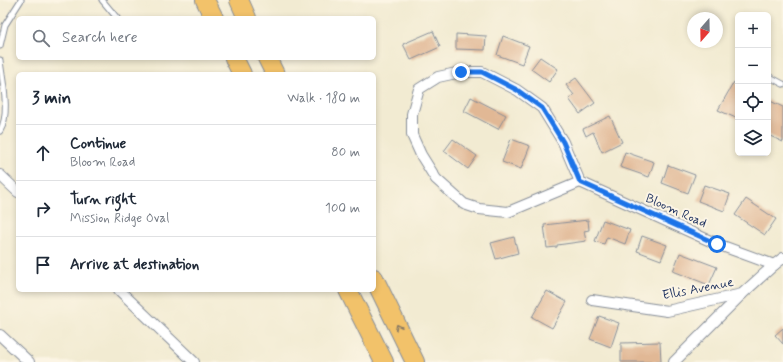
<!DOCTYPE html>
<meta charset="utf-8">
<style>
body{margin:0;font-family:Mynerve,sans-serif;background:#f6f6f7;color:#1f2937}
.controls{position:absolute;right:12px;top:12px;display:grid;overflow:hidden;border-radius:6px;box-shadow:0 2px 6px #0003}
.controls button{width:36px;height:36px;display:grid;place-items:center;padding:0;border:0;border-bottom:1px solid #e0e1e3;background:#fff;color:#1f2937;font:20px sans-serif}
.compass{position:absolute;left:687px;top:12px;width:36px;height:36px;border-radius:50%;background:#fff;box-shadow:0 2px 6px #0003;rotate:200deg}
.stop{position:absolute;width:12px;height:12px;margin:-9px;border:3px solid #1a73e8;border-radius:50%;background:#fff}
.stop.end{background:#1a73e8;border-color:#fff;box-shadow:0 1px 4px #0008}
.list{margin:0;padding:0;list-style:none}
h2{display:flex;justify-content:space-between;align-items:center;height:52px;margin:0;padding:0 16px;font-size:17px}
h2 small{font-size:13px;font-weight:400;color:#747a83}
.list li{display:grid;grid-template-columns:26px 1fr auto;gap:12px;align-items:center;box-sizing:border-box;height:56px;padding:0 16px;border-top:1px solid #e0e1e3}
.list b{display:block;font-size:15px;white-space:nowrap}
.list p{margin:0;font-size:13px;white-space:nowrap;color:#747a83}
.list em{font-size:13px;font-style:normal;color:#747a83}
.icon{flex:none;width:22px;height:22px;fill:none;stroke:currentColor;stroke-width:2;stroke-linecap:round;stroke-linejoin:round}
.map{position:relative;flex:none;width:783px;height:362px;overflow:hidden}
.search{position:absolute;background:#fff;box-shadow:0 2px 6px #0003;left:16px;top:16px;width:360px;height:44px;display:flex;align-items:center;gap:10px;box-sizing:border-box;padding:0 14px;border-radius:6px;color:#747a83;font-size:15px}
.panel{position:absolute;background:#fff;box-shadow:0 2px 6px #0003;left:16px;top:72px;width:360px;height:220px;border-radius:6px}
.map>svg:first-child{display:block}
</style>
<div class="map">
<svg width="783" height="362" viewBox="0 0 783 362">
<rect width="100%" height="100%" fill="#fcf5e5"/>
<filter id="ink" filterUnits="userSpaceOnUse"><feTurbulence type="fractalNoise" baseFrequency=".025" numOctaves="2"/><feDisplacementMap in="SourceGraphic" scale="8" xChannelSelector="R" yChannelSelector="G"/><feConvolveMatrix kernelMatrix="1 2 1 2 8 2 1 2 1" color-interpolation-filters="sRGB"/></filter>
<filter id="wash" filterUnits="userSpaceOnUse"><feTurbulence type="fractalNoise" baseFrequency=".012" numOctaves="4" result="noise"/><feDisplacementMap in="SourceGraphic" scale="16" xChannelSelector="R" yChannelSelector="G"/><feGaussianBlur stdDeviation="0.9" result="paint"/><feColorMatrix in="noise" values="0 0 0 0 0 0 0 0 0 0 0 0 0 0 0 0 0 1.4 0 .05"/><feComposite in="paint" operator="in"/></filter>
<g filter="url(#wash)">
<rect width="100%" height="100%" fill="#f2ebd2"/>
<g id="blocks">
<g fill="#e1b895">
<path d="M433,31L440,47L411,60L403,44Z"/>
<path d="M456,34L486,36L485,50L456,49Z"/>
<path d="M503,36L529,46L522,64L497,55Z"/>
<path d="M540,57L558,69L549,82L531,69Z"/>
<path d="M576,78L595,103L580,114L569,99L574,95L566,85Z"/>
<path d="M734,82L738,84V119L718,110Z"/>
<path d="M471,97L506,115L498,129L464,111Z"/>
<path d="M768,100L783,107V142L768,135Z"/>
<path d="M610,116L622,142L602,152L593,132L586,136L583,129Z"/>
<path d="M453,139L477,156L468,169L444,151Z"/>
<path d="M511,139L530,146L521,169L502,162Z"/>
<path d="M625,152L654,162L649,177L620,167Z"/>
<path d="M668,165L695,175L688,193L662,183Z"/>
<path d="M704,185L730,194L724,211L698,201Z"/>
<path d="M746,199L776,219L765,235L735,215Z"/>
<path d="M588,220L589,230L584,231L586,241L557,245V247L547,248L544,225Z"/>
<path d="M603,220L630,230L625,244L607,237L604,244L595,241Z"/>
<path d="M642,236L667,245L661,260L637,251Z"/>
<path d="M514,237L518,253L496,259L491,243Z"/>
<path d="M680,253L717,267L709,285L673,271Z"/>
<path d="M547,291L567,302L552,328L532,317Z"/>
<path d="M599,316L619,323L611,347L590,339Z"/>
<path d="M783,328V344L775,335Z"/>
<path d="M660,342L661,362H621V343Z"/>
</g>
</g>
</g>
<g filter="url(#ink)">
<use href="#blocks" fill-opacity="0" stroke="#868d98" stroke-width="1"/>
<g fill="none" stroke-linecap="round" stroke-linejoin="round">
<g stroke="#868d98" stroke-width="7">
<g id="service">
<path d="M102,0L117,18"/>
<path d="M0,46L5,25L21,0"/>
<path d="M0,60C2,80 11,113 0,131"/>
<path d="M770,77L783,84"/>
</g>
</g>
<g stroke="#868d98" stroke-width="12">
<g id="minor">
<path d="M461,72H482L517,90L542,108L563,142L580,182L508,212L479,209L464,204L436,179L421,155L412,135V114L419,89L438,77Z"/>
<path d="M0,175L18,192"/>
<path d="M580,182L717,244L774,265L783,258"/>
<path d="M119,290L194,362"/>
<path d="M592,300L667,311L742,294L774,265"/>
<path d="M0,335L29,362"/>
<path d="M674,362L742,294"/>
</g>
</g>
<g stroke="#868d98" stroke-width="20">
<g id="motorway">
<path d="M205,0L214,18"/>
<path d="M239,0L247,18"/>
<path d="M234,58L242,74"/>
<path d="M267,58L275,74"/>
<path d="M374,278L415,362"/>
<path d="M348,290L384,362"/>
</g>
</g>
<use href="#service" stroke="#fff" stroke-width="5"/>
<use href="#minor" stroke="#fff" stroke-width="10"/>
<use href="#motorway" stroke="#f2c26a" stroke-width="18"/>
</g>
<defs><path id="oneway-chevron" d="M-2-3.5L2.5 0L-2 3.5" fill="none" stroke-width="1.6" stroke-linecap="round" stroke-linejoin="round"/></defs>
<use stroke="#867864" href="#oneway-chevron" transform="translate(398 327) rotate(-116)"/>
</g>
<g fill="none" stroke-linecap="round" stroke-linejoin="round" filter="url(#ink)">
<path stroke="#1a73e8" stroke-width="5" d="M461,72H482L517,90L542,108L563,142L580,182L717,244"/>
</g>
<g text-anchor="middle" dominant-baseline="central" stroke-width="4" stroke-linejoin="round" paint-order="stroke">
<g font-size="13" fill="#1b2f5e" stroke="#fcf5e5">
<text transform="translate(676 211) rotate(24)">Bloom Road</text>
<text transform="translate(698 289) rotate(-11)">Ellis Avenue</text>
</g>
</g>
</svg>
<div class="controls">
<button>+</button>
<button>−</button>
<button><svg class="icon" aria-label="locate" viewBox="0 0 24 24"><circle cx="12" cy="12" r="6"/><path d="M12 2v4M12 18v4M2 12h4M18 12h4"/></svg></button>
<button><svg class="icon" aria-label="layers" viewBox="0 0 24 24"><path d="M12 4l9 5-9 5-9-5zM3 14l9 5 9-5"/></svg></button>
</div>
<svg class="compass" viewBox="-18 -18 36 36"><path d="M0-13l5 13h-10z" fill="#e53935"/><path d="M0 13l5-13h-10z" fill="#747a83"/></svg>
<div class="stop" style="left:717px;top:244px"></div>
<div class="stop end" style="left:461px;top:72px"></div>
<div class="search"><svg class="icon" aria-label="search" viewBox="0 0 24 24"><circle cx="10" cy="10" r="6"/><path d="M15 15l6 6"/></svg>Search here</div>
<section class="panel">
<h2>3 min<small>Walk · 180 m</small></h2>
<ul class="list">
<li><svg class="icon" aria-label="ahead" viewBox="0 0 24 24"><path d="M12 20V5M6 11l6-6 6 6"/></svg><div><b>Continue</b><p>Bloom Road</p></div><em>80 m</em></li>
<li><svg class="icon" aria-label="right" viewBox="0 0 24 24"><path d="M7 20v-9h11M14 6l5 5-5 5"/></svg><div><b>Turn right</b><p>Mission Ridge Oval</p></div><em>100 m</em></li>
<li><svg class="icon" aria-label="arrive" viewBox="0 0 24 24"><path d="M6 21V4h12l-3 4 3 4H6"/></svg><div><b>Arrive at destination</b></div></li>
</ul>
</section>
</div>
